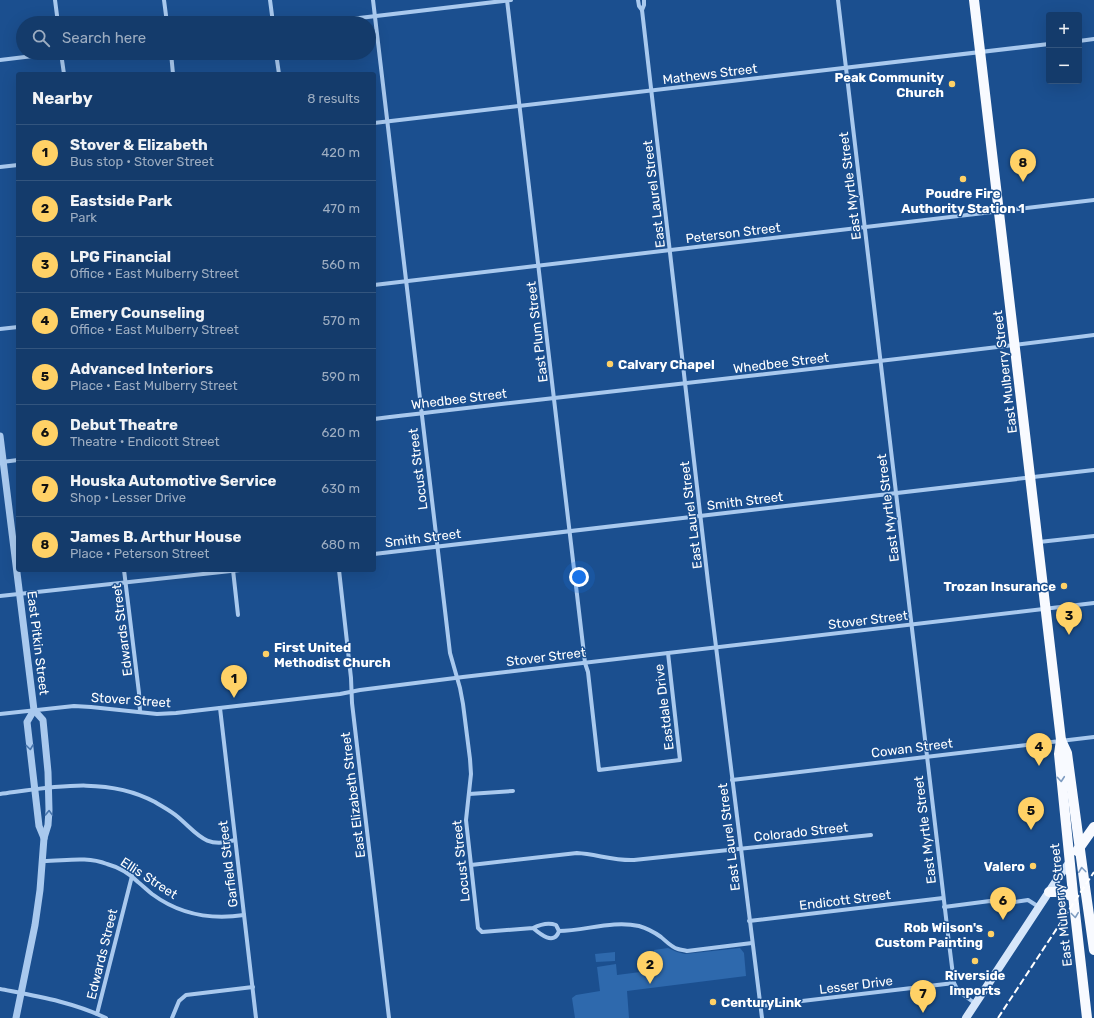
<!DOCTYPE html>
<meta charset="utf-8">
<style>
body{margin:0;font-family:Rubik,sans-serif;background:#214673;color:#f1f3f6}
.controls{position:absolute;right:12px;top:12px;display:grid;overflow:hidden;border-radius:4px;box-shadow:0 4px 16px #0002}
.controls button{width:36px;height:36px;display:grid;place-items:center;padding:0;border:0;border-bottom:1px solid #33557e;background:#143b6b;color:#f1f3f6;font:20px sans-serif}
.you{position:absolute;left:579px;top:577px;width:14px;height:14px;margin:-10px;border:3px solid #fff;border-radius:50%;background:#1a73e8;box-shadow:0 0 0 6px #1a73e833}
.badge{display:grid;place-items:center;width:26px;height:26px;border-radius:50%;background:#ffd166;color:#111;font-size:13px;font-weight:700}
.pin{position:absolute;translate:-50% -33px;filter:drop-shadow(0 1px 2px #0008)}
.pin::after{content:'';position:absolute;top:21px;width:14px;height:12px;background:inherit;clip-path:polygon(0 0,100% 0,50% 100%)}
.list{margin:0;padding:0;list-style:none}
h2{display:flex;justify-content:space-between;align-items:center;height:52px;margin:0;padding:0 16px;font-size:17px}
h2 small{font-size:13px;font-weight:400;color:#9dadc1}
.list li{display:grid;grid-template-columns:26px 1fr auto;gap:12px;align-items:center;box-sizing:border-box;height:56px;padding:0 16px;border-top:1px solid #33557e}
.list b{display:block;font-size:15px;white-space:nowrap}
.list p{margin:0;font-size:13px;white-space:nowrap;color:#9dadc1}
.list em{font-size:13px;font-style:normal;color:#9dadc1}
.icon{flex:none;width:22px;height:22px;fill:none;stroke:currentColor;stroke-width:2;stroke-linecap:round;stroke-linejoin:round}
.map{position:relative;flex:none;width:1094px;height:1018px;overflow:hidden}
.search{position:absolute;background:#143b6b;box-shadow:0 4px 16px #0002;left:16px;top:16px;width:360px;height:44px;display:flex;align-items:center;gap:10px;box-sizing:border-box;padding:0 14px;border-radius:22px;color:#9dadc1;font-size:15px}
.panel{position:absolute;background:#143b6b;box-shadow:0 4px 16px #0002;left:16px;top:72px;width:360px;height:500px;border-radius:4px}
.map>svg:first-child{display:block}
</style>
<div class="map">
<svg width="1094" height="1018" viewBox="0 0 1094 1018">
<rect width="100%" height="100%" fill="#1b4f8f"/>
<g fill="#2e69ad">
<path d="M668,948L677,952L685,954L740,948L744,953L746,976L627,991L629,1018H575L572,998L576,995L600,991L597,967L616,964L617,975L656,970L654,950Z"/>
<path d="M615,952V961L596,962L595,954Z"/>
</g>
<g fill="none" stroke-linecap="round" stroke-linejoin="round">
<g stroke="#a9c9ee" stroke-width="4">
<path d="M55,0L58,23"/>
<path d="M164,0L167,23"/>
<path d="M270,0L273,23"/>
<path d="M373,0L450,653L460,688L463,704L470,759L471,774L466,820L478,928L482,932L533,928C540,934 554,946 559,931L556,925C548,922 541,924 533,928"/>
<path d="M507,0L584,654L585,663L588,672L599,770L680,760L668,653"/>
<path d="M638,0L639,6L642,10"/>
<path d="M644,0V5L642,10L708,582L762,1018"/>
<path d="M838,0L949,943L954,983L958,991L976,1004"/>
<path d="M317,23L511,0"/>
<path d="M1079,41L1094,39"/>
<path d="M61,53L64,74"/>
<path d="M171,53L173,74"/>
<path d="M276,53L279,74"/>
<path d="M0,60L58,53"/>
<path d="M374,123L1049,44"/>
<path d="M0,167L18,165"/>
<path d="M374,285L1094,200"/>
<path d="M0,329L18,327"/>
<path d="M374,419C614,390 854,366 1094,335"/>
<path d="M2,462L18,460"/>
<path d="M1039,542L1094,536"/>
<path d="M374,554L1094,470"/>
<path d="M124,570L139,693L140,712"/>
<path d="M233,570L238,615"/>
<path d="M339,570L351,678L352,703L389,1018"/>
<path d="M0,596L240,570"/>
<path d="M220,708L256,1018"/>
<path d="M0,714L74,706L91,707L157,714L176,713L340,694L360,690L463,677L1094,603"/>
<path d="M732,780L1094,737"/>
<path d="M0,794C52,787 107,776 155,802C163,807 171,811 178,817C198,834 205,849 235,840"/>
<path d="M469,794L513,791"/>
<path d="M43,861C65,861 86,856 107,864C118,867 129,873 138,882C143,886 147,890 152,894C179,914 211,920 244,915"/>
<path d="M471,865L577,853C596,854 614,861 634,860L871,835"/>
<path d="M944,907L990,901L1001,904L1028,900L1039,907"/>
<path d="M749,921L943,898"/>
<path d="M559,931C585,931 612,920 639,926C646,928 654,932 661,937C666,941 671,947 678,949C681,950 684,950 687,951L752,943"/>
<path d="M0,989C36,996 73,1002 106,1018"/>
<path d="M760,1006L954,983"/>
<path d="M97,1014L132,876"/>
<path d="M172,1018L179,1001L186,995L253,987"/>
</g>
<g stroke="#a9c9ee" stroke-width="7">
<path d="M0,436L34,710L43,720L48,772L49,810L48,825L44,838L40,890L35,925L16,1018"/>
<path d="M34,710L27,722L39,826L44,838"/>
</g>
<path stroke="#d6e6fa" stroke-width="8" d="M966,1018L1060,875L1069,863"/>
<g stroke="#f8faff" stroke-width="10">
<path d="M974,0L1061,740L1059,754L1074,904L1087,1018"/>
<path d="M1061,740L1067,753L1085,887L1094,950"/>
<path d="M1077,851L1094,827"/>
<path d="M1049,892H1063L1073,897"/>
</g>
<path stroke="#fff" stroke-width="2" stroke-dasharray="7 3" stroke-linecap="butt" d="M998,1018L1094,872"/>
</g>
<defs><path id="oneway-chevron" d="M-2-3.5L2.5 0L-2 3.5" fill="none" stroke-width="1.6" stroke-linecap="round" stroke-linejoin="round"/></defs>
<g stroke="#4674ac">
<use href="#oneway-chevron" transform="translate(30 747) rotate(83)"/>
<use href="#oneway-chevron" transform="translate(49 813) rotate(-88)"/>
</g>
<g stroke="#7e9cc1">
<use href="#oneway-chevron" transform="translate(1061 779) rotate(85)"/>
<use href="#oneway-chevron" transform="translate(1082 870) rotate(-97)"/>
<use href="#oneway-chevron" transform="translate(1075 915) rotate(83)"/>
</g>
<g fill="#ffd166" stroke="#1b4f8f" stroke-width="1.5">
<circle cx="952" cy="84" r="4"/>
<circle cx="963" cy="179" r="4"/>
<circle cx="610" cy="364" r="4"/>
<circle cx="1064" cy="586" r="4"/>
<circle cx="266" cy="654" r="4"/>
<circle cx="1033" cy="866" r="4"/>
<circle cx="991" cy="934" r="4"/>
<circle cx="975" cy="961" r="4"/>
<circle cx="713" cy="1002" r="4"/>
</g>
<g text-anchor="middle" dominant-baseline="central" stroke-width="3" stroke-linejoin="round" paint-order="stroke">
<g font-size="13" fill="#fff" stroke="#1b4f8f">
<text transform="translate(710 74) rotate(-7)">Mathews Street</text>
<text transform="translate(850 186) rotate(-97)">East Myrtle Street</text>
<text transform="translate(654 194) rotate(-97)">East Laurel Street</text>
<text transform="translate(733 233) rotate(-7)">Peterson Street</text>
<text transform="translate(537 332) rotate(-97)">East Plum Street</text>
<text transform="translate(781 363) rotate(-7)">Whedbee Street</text>
<text transform="translate(1005 372) rotate(-97)">East Mulberry Street</text>
<text transform="translate(459 399) rotate(-7)">Whedbee Street</text>
<text transform="translate(418 469) rotate(-97)">Locust Street</text>
<text transform="translate(745 501) rotate(-7)">Smith Street</text>
<text transform="translate(888 508) rotate(-97)">East Myrtle Street</text>
<text transform="translate(691 515) rotate(-97)">East Laurel Street</text>
<text transform="translate(423 538) rotate(-7)">Smith Street</text>
<text transform="translate(868 620) rotate(-7)">Stover Street</text>
<text transform="translate(122 630) rotate(-97)">Edwards Street</text>
<text transform="translate(38 643) rotate(83)">East Pitkin Street</text>
<text transform="translate(546 657) rotate(-7)">Stover Street</text>
<text transform="translate(131 700) rotate(4)">Stover Street</text>
<text transform="translate(664 707) rotate(-97)">Eastdale Drive</text>
<text transform="translate(912 748) rotate(-7)">Cowan Street</text>
<text transform="translate(353 795) rotate(-97)">East Elizabeth Street</text>
<text transform="translate(925 830) rotate(-97)">East Myrtle Street</text>
<text transform="translate(801 832) rotate(-6)">Colorado Street</text>
<text transform="translate(729 837) rotate(-97)">East Laurel Street</text>
<text transform="translate(461 861) rotate(-96)">Locust Street</text>
<text transform="translate(228 864) rotate(-97)">Garfield Street</text>
<text transform="translate(149 878) rotate(33)">Ellis Street</text>
<text transform="translate(845 900) rotate(-7)">Endicott Street</text>
<text transform="translate(1061 905) rotate(-96)">East Mulberry Street</text>
<text transform="translate(102 954) rotate(-76)">Edwards Street</text>
<text transform="translate(856 985) rotate(-7)">Lesser Drive</text>
</g>
<g font-size="13" font-weight="bold" fill="#fff" stroke="#1b4f8f" text-anchor="end">
<text x="944" y="77">Peak Community<tspan x="944" dy="15">Church</tspan></text>
<text x="963" y="193" text-anchor="middle">Poudre Fire<tspan x="963" dy="15">Authority Station 1</tspan></text>
<text x="618" y="364" text-anchor="start">Calvary Chapel</text>
<text x="1056" y="586">Trozan Insurance</text>
<text x="274" y="647" text-anchor="start">First United<tspan x="274" dy="15">Methodist Church</tspan></text>
<text x="1025" y="866">Valero</text>
<text x="983" y="927">Rob Wilson's<tspan x="983" dy="15">Custom Painting</tspan></text>
<text x="975" y="975" text-anchor="middle">Riverside<tspan x="975" dy="15">Imports</tspan></text>
<text x="721" y="1002" text-anchor="start">CenturyLink</text>
</g>
</g>
</svg>
<div class="controls">
<button>+</button>
<button>−</button>
</div>
<div class="you"></div>
<div class="pin badge" style="left:234px;top:698px">1</div>
<div class="pin badge" style="left:650px;top:984px">2</div>
<div class="pin badge" style="left:1069px;top:635px">3</div>
<div class="pin badge" style="left:1039px;top:766px">4</div>
<div class="pin badge" style="left:1031px;top:830px">5</div>
<div class="pin badge" style="left:1003px;top:920px">6</div>
<div class="pin badge" style="left:923px;top:1013px">7</div>
<div class="pin badge" style="left:1023px;top:182px">8</div>
<div class="search"><svg class="icon" aria-label="search" viewBox="0 0 24 24"><circle cx="10" cy="10" r="6"/><path d="M15 15l6 6"/></svg>Search here</div>
<section class="panel">
<h2>Nearby<small>8 results</small></h2>
<ul class="list">
<li><span class="badge">1</span><div><b>Stover &amp; Elizabeth</b><p>Bus stop · Stover Street</p></div><em>420 m</em></li>
<li><span class="badge">2</span><div><b>Eastside Park</b><p>Park</p></div><em>470 m</em></li>
<li><span class="badge">3</span><div><b>LPG Financial</b><p>Office · East Mulberry Street</p></div><em>560 m</em></li>
<li><span class="badge">4</span><div><b>Emery Counseling</b><p>Office · East Mulberry Street</p></div><em>570 m</em></li>
<li><span class="badge">5</span><div><b>Advanced Interiors</b><p>Place · East Mulberry Street</p></div><em>590 m</em></li>
<li><span class="badge">6</span><div><b>Debut Theatre</b><p>Theatre · Endicott Street</p></div><em>620 m</em></li>
<li><span class="badge">7</span><div><b>Houska Automotive Service</b><p>Shop · Lesser Drive</p></div><em>630 m</em></li>
<li><span class="badge">8</span><div><b>James B. Arthur House</b><p>Place · Peterson Street</p></div><em>680 m</em></li>
</ul>
</section>
</div>
